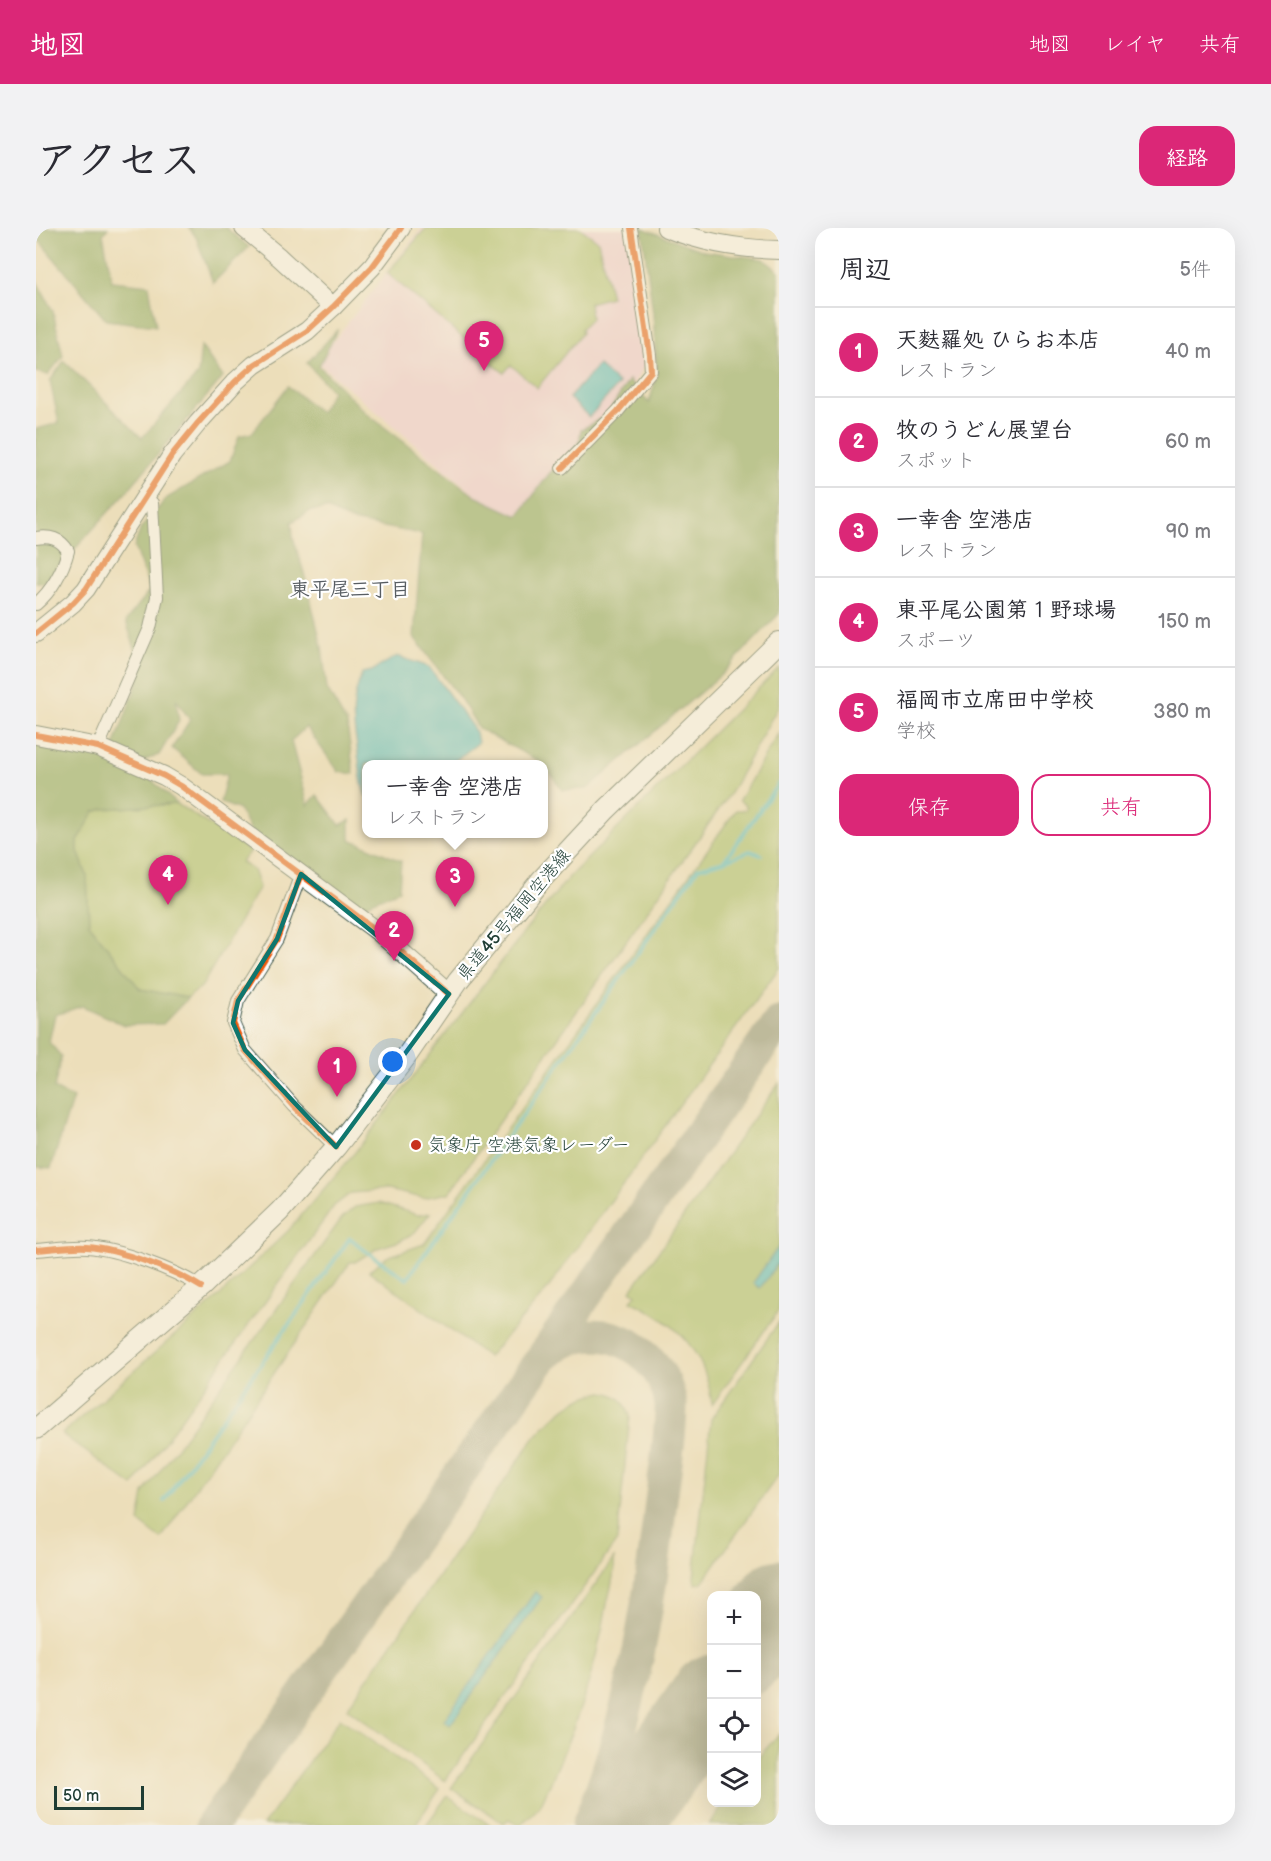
<!DOCTYPE html>
<html lang="ja">
<meta charset="utf-8">
<style>
body{margin:0;font-family:"Balsamiq Sans","Klee One",sans-serif;background:#f2f2f3;color:#2b2b33}
.controls{position:absolute;right:18px;bottom:18px;display:grid;overflow:hidden;border-radius:12px;box-shadow:0 6px 24px #0002}
.controls button{width:54px;height:54px;display:grid;place-items:center;padding:0;border:0;border-bottom:2px solid #e1e1e2;background:#fff;color:#2b2b33;font:30px sans-serif}
.scale{position:absolute;left:18px;bottom:15px;width:90px;box-sizing:border-box;padding-left:6px;border:3px solid #1f3d34;border-top:0;font-size:16px;line-height:21px;white-space:nowrap;color:#1f3d34;-webkit-text-stroke:4px #fff;paint-order:stroke}
.you{position:absolute;left:357px;top:834px;width:21px;height:21px;margin:-15px;border:4px solid #fff;border-radius:50%;background:#1a73e8;box-shadow:0 0 0 9px #1a73e833}
.badge{display:grid;place-items:center;width:39px;height:39px;border-radius:50%;background:#db2777;color:#fff;font-size:20px;font-weight:700}
.pin{position:absolute;translate:-50% -50px;filter:drop-shadow(0 2px 3px #0008)}
.pin::after{content:'';position:absolute;top:32px;width:21px;height:18px;background:inherit;clip-path:polygon(0 0,100% 0,50% 100%)}
.popup{position:absolute;left:326px;top:532px;width:186px;height:78px;box-sizing:border-box;display:grid;place-content:center;border-radius:12px;background:#fff;filter:drop-shadow(0 2px 4px #0005);font-size:20px;white-space:nowrap;color:#7c7c81}
.popup b{font-size:22px;color:#2b2b33}
.popup::after{content:'';position:absolute;left:50%;top:100%;margin-left:-12px;border:12px solid transparent;border-top-color:#fff}
.list{margin:0;padding:0;list-style:none}
h2{display:flex;justify-content:space-between;align-items:center;height:78px;margin:0;padding:0 24px;font-size:26px}
h2 small{font-size:20px;font-weight:400;color:#7c7c81}
.list li{display:grid;grid-template-columns:39px 1fr auto;gap:18px;align-items:center;box-sizing:border-box;height:90px;padding:0 24px;border-top:2px solid #e1e1e2}
.list b{display:block;font-size:22px;white-space:nowrap}
.list p{margin:0;font-size:20px;white-space:nowrap;color:#7c7c81}
.list em{font-size:20px;font-style:normal;color:#7c7c81}
.actions{display:flex;gap:12px;padding:18px 24px}
.actions a{flex:1;padding:14px 0;border:2px solid #db2777;border-radius:18px;text-align:center;font-size:21px;color:#db2777}
.actions .main{background:#db2777;color:#fff}
.icon{flex:none;width:33px;height:33px;fill:none;stroke:currentColor;stroke-width:2;stroke-linecap:round;stroke-linejoin:round}
.map{position:relative;flex:none;width:743px;height:1597px;overflow:hidden;border-radius:18px}
header{display:flex;align-items:center;gap:36px;box-sizing:border-box;height:84px;padding:0 30px;background:#db2777;color:#fff}
header strong{font-size:28px}
nav{display:flex;gap:33px;margin-inline-start:auto;font-size:21px}
.intro{display:flex;align-items:center;justify-content:space-between;box-sizing:border-box;height:144px;padding:0 36px}
h1{margin:0;font-size:42px}
.button{padding:15px 27px;border-radius:18px;background:#db2777;color:#fff;font-size:21px;font-weight:700}
main{display:flex;gap:36px;padding:0 36px}
aside{flex:1;background:#fff;border-radius:18px;box-shadow:0 6px 24px #0002}
.map>svg:first-child{display:block}
</style>
<header>
<strong>地図</strong>
<nav><a>地図</a><a>レイヤ</a><a>共有</a></nav>
</header>
<div class="intro"><h1>アクセス</h1><a class="button">経路</a></div>
<main>
<div class="map">
<svg width="743" height="1597" viewBox="0 0 743 1597">
<rect width="100%" height="100%" fill="#fff"/>
<filter id="ink" filterUnits="userSpaceOnUse"><feTurbulence type="fractalNoise" baseFrequency=".0167" numOctaves="2"/><feDisplacementMap in="SourceGraphic" scale="12" xChannelSelector="R" yChannelSelector="G"/><feConvolveMatrix kernelMatrix="1 2 1 2 8 2 1 2 1" color-interpolation-filters="sRGB"/></filter>
<filter id="wash" filterUnits="userSpaceOnUse"><feTurbulence type="fractalNoise" baseFrequency=".008" numOctaves="4" result="noise"/><feDisplacementMap in="SourceGraphic" scale="24" xChannelSelector="R" yChannelSelector="G"/><feGaussianBlur stdDeviation="1.35" result="paint"/><feColorMatrix in="noise" values="0 0 0 0 0 0 0 0 0 0 0 0 0 0 0 0 0 1.4 0 .05"/><feComposite in="paint" operator="in"/></filter>
<g filter="url(#wash)">
<rect width="100%" height="100%" fill="#ecdeba"/>
<path fill="#f3cfdf" d="M386,0H591L609,136L602,150L476,298L281,134Z"/>
<g fill="#a3bf67" stroke="#617e4e" stroke-width="1.5">
<path d="M390,0H544L562,13L575,69L553,75L555,91L545,101L546,105L501,160L475,137L468,145L351,45Z"/>
<path d="M743,440V477L693,567L413,965L387,970L351,962L315,965L298,978L97,1258L26,1206L180,1071L252,1003L320,923L492,699L534,648Z"/>
<path d="M743,504V740L510,1063L452,1129L333,1043L351,1029L388,1016L700,582H709L711,579L703,572Z"/>
<path d="M141,576L214,623L205,634L217,642L223,659L166,758L152,770L104,761L53,696L51,648L42,623V613L58,584L68,581Z"/>
<path d="M743,855V1082L676,1177C670,1124 642,1095 595,1073L600,1066L595,1062Z"/>
<path d="M343,975L382,987L394,985L379,1004L364,1013L342,1020L319,1034H314L125,1311L103,1294L108,1265L306,990L319,979Z"/>
<path d="M743,1094V1246L670,1349L665,1355L660,1356L658,1350L675,1191Z"/>
<path d="M567,1164C582,1166 589,1173 594,1188L581,1313L409,1553L311,1480L499,1209C518,1188 537,1168 567,1164Z"/>
<path d="M578,1330C580,1345 574,1362 571,1376C559,1447 536,1509 506,1574C502,1583 491,1590 484,1597L473,1591L468,1595L415,1560Z"/>
<path d="M304,1490L404,1561L379,1597H227Z"/>
<path d="M743,1506V1597H673L689,1575L720,1574L721,1531Z"/>
<path d="M411,1568L454,1597H390Z"/>
</g>
<g fill="#82a65c" stroke="#507248" stroke-width="1.5">
<path d="M0,0H72L67,6L76,53L113,57L120,98L70,92L0,9Z"/>
<path d="M153,0H190L213,19L177,55L160,9Z"/>
<path d="M606,0L668,23L727,31L743,43V386L686,446L551,561L526,562L508,536L443,501L426,473L378,409L386,306L315,293L291,281L274,283L256,294L257,309L268,345L286,419L291,461L311,496L318,546L303,544L270,499L255,513L272,577L281,567L304,597L314,592V611L365,633L363,662L316,682L220,615L203,582L184,574L191,546H166L136,520L154,492L140,471L143,493L123,527L99,536L141,576L68,581L58,584L42,613V623L51,648L53,696L104,761L152,770L127,796L88,797L46,778L19,787L13,814L25,828L18,861L37,870L15,940L0,939V513L77,521L106,442L90,393L114,362L98,319L105,300L131,270L194,233L203,208L216,205L252,158L284,184L296,163L271,135L302,101L283,138L330,185L439,268L482,288L513,246L543,215L545,202L571,187L593,152L613,175L621,147L617,85Z"/>
<path d="M0,52L17,83L27,128L12,147L0,144Z"/>
<path d="M165,118L187,149L87,268L8,355L0,354V201L23,195L14,153L28,133L106,210L162,146Z"/>
</g>
<g fill="#4ebdc6" stroke="#367d7d" stroke-width="1.5">
<path d="M562,137L583,156L553,189L533,170Z"/>
<path d="M361,428L393,439L440,504L442,515L415,536H330V569C324,553 325,549 323,533C318,495 312,483 326,445L336,443Z"/>
<path d="M743,1018V1034L724,1060L717,1055Z"/>
<path d="M499,1364L506,1369L414,1497L408,1492Z"/>
</g>
<g fill="none" stroke-linecap="round" stroke-linejoin="round">
<g stroke="#4ebdc6" stroke-width="4">
<path d="M688,633L743,555"/>
<path d="M128,1273L314,1010L331,1024L371,1051L662,640L688,633L714,623L725,627"/>
</g>
<g stroke="#868e77" stroke-width="33">
<path d="M508,1128C557,1084 624,1115 635,1176C635,1211 628,1247 624,1281C612,1389 593,1496 552,1597"/>
<path d="M720,1449L743,1429"/>
<path d="M597,1578L623,1547L676,1491"/>
<path d="M176,1597L743,794"/>
</g>
<g stroke="#868e77" stroke-width="81">
<path d="M720,1403L743,1372"/>
<path d="M584,1597L676,1467"/>
</g>
</g>
</g>
<g filter="url(#ink)">
<g fill="none" stroke-linecap="round" stroke-linejoin="round">
<g stroke="#3e5548" stroke-width="14">
<g id="street">
<path d="M526,240L582,183L615,143L614,127L595,0"/>
<path d="M0,310C14,308 24,310 32,323C27,342 16,363 0,376"/>
<path d="M62,519L114,400L121,369L116,275L109,270"/>
<path d="M265,646L241,711L202,773L197,795L209,822L258,878L300,919"/>
<path d="M0,1022C17,1021 35,1018 51,1019C82,1021 139,1042 165,1059"/>
</g>
</g>
<g stroke="#3e5548" stroke-width="20">
<g id="secondary">
<path d="M208,0L243,29L297,79"/>
<path d="M630,0C667,15 703,21 743,22"/>
<path d="M0,405L37,375L50,361L136,227L162,195L199,154L218,137L271,103L297,79L336,39L365,0"/>
<path d="M0,507L62,519L128,548L145,558L344,705L413,766"/>
</g>
</g>
<g stroke="#3e5548" stroke-width="22">
<path id="primary" d="M0,1201L165,1059L244,983L300,919L370,829L422,753L505,652L570,582L743,414"/>
</g>
<use href="#street" stroke="#fff" stroke-width="12"/>
<use href="#secondary" stroke="#fff" stroke-width="18"/>
<use href="#primary" stroke="#fff" stroke-width="20"/>
<g stroke="#fff" stroke-width="10">
<g id="cycleway">
<path d="M526,240L582,183L615,143L614,127L595,0"/>
<path d="M0,405L37,375L50,361L136,227L162,195L199,154L218,137L271,103L297,79L336,39L365,0"/>
<path d="M0,507L62,519L128,548L145,558L344,705L413,766"/>
<path d="M265,646L241,711L202,773L197,795L209,822L258,878L300,919"/>
<path d="M0,1022C17,1021 35,1018 51,1019C82,1021 139,1042 165,1059"/>
</g>
</g>
<use href="#cycleway" stroke="#e8590c" stroke-width="6"/>
</g>
</g>
<path d="M0 0H743V1597H0ZM265,646L413,766L300,919L209,822L197,795L202,773L241,711Z" fill="#ecdeba" fill-opacity=".55" fill-rule="evenodd"/>
<path fill="none" stroke="#0f766e" stroke-width="4.5" stroke-linejoin="round" d="M265,646L413,766L300,919L209,822L197,795L202,773L241,711Z"/>
<circle fill="#c8321e" stroke="#fff" stroke-width="2" cx="380" cy="917" r="6"/>
<g text-anchor="middle" dominant-baseline="central" stroke-width="4.5" stroke-linejoin="round" paint-order="stroke">
<g font-size="18" fill="#1f3d34" stroke="#fff">
<text transform="translate(478 687) rotate(-50)">県道45号福岡空港線</text>
</g>
<g font-size="18" fill="#1f3d34" stroke="#fff" text-anchor="start">
<text x="392" y="917">気象庁 空港気象レーダー</text>
</g>
<g font-size="20" font-weight="bold" fill="#585e63" stroke="#fff">
<text x="314" y="362">東平尾三丁目</text>
</g>
</g>
</svg>
<div class="controls">
<button>+</button>
<button>−</button>
<button><svg class="icon" aria-label="locate" viewBox="0 0 24 24"><circle cx="12" cy="12" r="6"/><path d="M12 2v4M12 18v4M2 12h4M18 12h4"/></svg></button>
<button><svg class="icon" aria-label="layers" viewBox="0 0 24 24"><path d="M12 4l9 5-9 5-9-5zM3 14l9 5 9-5"/></svg></button>
</div>
<div class="scale">50 m</div>
<div class="you"></div>
<div class="pin badge" style="left:301px;top:869px">1</div>
<div class="pin badge" style="left:358px;top:733px">2</div>
<div class="pin badge" style="left:419px;top:679px">3</div>
<div class="popup"><b>一幸舎 空港店</b>レストラン</div>
<div class="pin badge" style="left:132px;top:677px">4</div>
<div class="pin badge" style="left:448px;top:143px">5</div>
</div>
<aside>
<h2>周辺<small>5件</small></h2>
<ul class="list">
<li><span class="badge">1</span><div><b>天麩羅処 ひらお本店</b><p>レストラン</p></div><em>40 m</em></li>
<li><span class="badge">2</span><div><b>牧のうどん展望台</b><p>スポット</p></div><em>60 m</em></li>
<li><span class="badge">3</span><div><b>一幸舎 空港店</b><p>レストラン</p></div><em>90 m</em></li>
<li><span class="badge">4</span><div><b>東平尾公園第１野球場</b><p>スポーツ</p></div><em>150 m</em></li>
<li><span class="badge">5</span><div><b>福岡市立席田中学校</b><p>学校</p></div><em>380 m</em></li>
</ul>
<div class="actions"><a class="main">保存</a><a>共有</a></div>
</aside>
</main>
